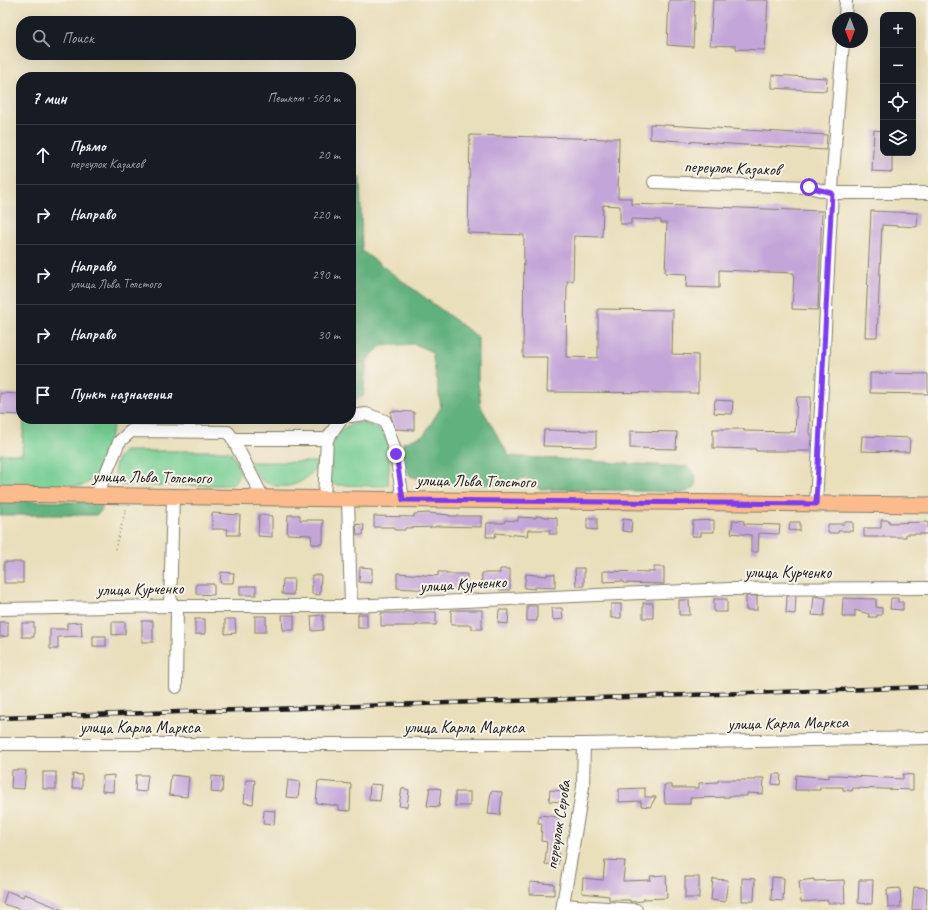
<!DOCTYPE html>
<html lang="ru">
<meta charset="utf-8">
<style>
body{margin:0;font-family:Caveat,sans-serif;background:#242831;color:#f1f3f6}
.controls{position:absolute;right:12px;top:12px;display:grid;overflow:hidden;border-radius:8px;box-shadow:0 4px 16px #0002}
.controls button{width:36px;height:36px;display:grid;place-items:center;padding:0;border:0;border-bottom:1px solid #363941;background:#171b24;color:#f1f3f6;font:20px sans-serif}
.compass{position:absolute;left:832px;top:12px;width:36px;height:36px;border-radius:50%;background:#171b24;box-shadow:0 4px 16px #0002;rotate:180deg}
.stop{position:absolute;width:12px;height:12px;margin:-9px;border:3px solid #7c3aed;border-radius:50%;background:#fff}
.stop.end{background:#7c3aed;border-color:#fff;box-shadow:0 1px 4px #0008}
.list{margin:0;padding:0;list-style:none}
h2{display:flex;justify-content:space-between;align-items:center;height:52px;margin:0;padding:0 16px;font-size:17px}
h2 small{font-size:13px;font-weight:400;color:#9ea1a6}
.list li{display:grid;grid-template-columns:26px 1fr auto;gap:12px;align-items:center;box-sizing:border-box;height:60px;padding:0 16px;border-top:1px solid #363941}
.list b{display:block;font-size:15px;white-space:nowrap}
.list p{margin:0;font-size:13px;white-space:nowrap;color:#9ea1a6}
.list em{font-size:13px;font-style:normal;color:#9ea1a6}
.icon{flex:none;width:22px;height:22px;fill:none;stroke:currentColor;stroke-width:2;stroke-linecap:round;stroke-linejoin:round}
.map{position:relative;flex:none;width:928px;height:910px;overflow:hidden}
.search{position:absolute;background:#171b24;box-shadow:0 4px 16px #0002;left:16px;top:16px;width:340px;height:44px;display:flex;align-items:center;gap:10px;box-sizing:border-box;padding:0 14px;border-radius:16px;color:#9ea1a6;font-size:15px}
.panel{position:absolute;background:#171b24;box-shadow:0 4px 16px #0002;left:16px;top:72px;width:340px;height:352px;border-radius:16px}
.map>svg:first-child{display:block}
</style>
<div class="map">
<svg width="928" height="910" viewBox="0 0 928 910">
<rect width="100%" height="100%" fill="#f7f3e8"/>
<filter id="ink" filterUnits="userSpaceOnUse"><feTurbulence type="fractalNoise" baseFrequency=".025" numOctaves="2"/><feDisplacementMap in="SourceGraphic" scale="8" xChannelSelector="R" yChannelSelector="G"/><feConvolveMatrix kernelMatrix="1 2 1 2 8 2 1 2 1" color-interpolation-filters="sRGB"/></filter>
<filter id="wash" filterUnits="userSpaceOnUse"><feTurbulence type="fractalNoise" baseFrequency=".012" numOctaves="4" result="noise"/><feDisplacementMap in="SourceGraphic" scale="16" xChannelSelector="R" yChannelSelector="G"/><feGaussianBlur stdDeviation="0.9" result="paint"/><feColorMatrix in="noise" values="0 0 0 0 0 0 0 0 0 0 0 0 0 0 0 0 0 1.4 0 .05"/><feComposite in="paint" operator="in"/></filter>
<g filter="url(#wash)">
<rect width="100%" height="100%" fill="#e9dfbb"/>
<g fill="#76ce93" stroke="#497558">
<path d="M24,419H115L102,467L95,478L82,486L0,485V454H22Z"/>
<path d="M361,423C397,428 389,458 388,485L384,486L335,485L331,483C332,456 325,426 361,423Z"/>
<path d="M125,451H228L232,454L241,473L232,485L122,486C111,475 113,460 125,451Z"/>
<path d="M248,462H319C308,485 280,495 259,478C254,473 252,468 248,462Z"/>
</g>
<g fill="#60b17d" stroke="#3e664c">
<path d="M351,178H360L362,251L478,337V383L481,407L509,456L688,467L696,475L695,487L686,492L539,489L533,481L522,478L511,485L436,483L410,476L403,460V443L424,435L441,407L432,352L415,344L381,346L367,360L363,396L351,402Z"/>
<path d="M0,500L102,503V510L96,515H0Z"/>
</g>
<g id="blocks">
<g fill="#c4a5d9">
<path d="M669,0H695L693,47L667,45Z"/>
<path d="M713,0H768L765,50L736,49V46L710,45Z"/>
<path d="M772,75L827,78L826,91L772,88Z"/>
<path d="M650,124L827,135L826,150L650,139Z"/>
<path d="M874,130L883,131V153H892V172L872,171Z"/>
<path d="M470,135L606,139V138H619L618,198H631V204L822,211L818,310L792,309L794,273L719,270V288L686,287L687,274L665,273L667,223H661V220L631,219V224H620V206L603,205L602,237L574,236L573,281H567L566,357L598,358V309L673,310L672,354L698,355V393L547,392L548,357H523L524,235L468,233Z"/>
<path d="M871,211L918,213L917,227L882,225L877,337H865Z"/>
<path d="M870,373L928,374V394L870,393Z"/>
<path d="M0,393L21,394V415L0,414Z"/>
<path d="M797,397H811L809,433H811L810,451H756V449L713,448V429H744V431L795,432Z"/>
<path d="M715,400L733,401L732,414L714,413Z"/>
<path d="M391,411L414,412V430L395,429L391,416Z"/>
<path d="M544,430L596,431V447L543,446Z"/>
<path d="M630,431L677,432L676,449L630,448Z"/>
<path d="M862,436L910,438L909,452L861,451Z"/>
<path d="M212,513L240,515L239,535H227L228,529H212Z"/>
<path d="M429,513L449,515V516H481V527L436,526V527L405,528V530H395V527H374V516L414,517V514Z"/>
<path d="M259,515L272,516V537L258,536Z"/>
<path d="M288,515H300V520H323V544H312L311,535L287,534Z"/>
<path d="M536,516L557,518V534H549L550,530H528L527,536L496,533L495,537H486L487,523H504L505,520L518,521V517L536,518Z"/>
<path d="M587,518H597V530L587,529Z"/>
<path d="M623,519L632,520L631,532L622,531Z"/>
<path d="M714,520V532H701V536H692L693,521Z"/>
<path d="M733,520L744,521V524L780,525L779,534L759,533L758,552H751V535L731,533Z"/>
<path d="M881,520H889V523L928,522V534H906V537H864V528H881Z"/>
<path d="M790,522H800V531L789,530Z"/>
<path d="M844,522H853V531H838V533H828V524H844Z"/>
<path d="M356,524L364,525L363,535H357Z"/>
<rect x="4" y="562" width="19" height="21"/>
<path d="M360,567L372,568V583L359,582Z"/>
<path d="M654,567H664V584L623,583V581L603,582V571L654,572Z"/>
<path d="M575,568H584V586H576Z"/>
<path d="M500,569H510V590H499L500,587H481L482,573H500Z"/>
<path d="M221,572L234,573L233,583H220Z"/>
<path d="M438,572H446V574H467V589H445V591L397,588V573L438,576Z"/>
<path d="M526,574L547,576V574H555V588L535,587V589L524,588Z"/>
<path d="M312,575H321L320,595L312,594Z"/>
<path d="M283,579H294L293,595L282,594Z"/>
<path d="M196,584H214V595L196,594Z"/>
<rect x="240" y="586" width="16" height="9"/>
<rect x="746" y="596" width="11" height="14"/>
<path d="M787,596H796L795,614L786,613Z"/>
<path d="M814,596L826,598L824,616L812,615Z"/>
<path d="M843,598L876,599V607L882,608V615H877V617H869V614L855,610V617H842Z"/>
<path d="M891,598H898V602H903V610L890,609Z"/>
<rect x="714" y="599" width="13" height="13"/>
<path d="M679,600H689L690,615H679Z"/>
<rect x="643" y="603" width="10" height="15"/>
<rect x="611" y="604" width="10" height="14"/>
<rect x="527" y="606" width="10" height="15"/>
<path d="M552,608H562L563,619L553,620Z"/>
<path d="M451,610H482V629H472V625H451Z"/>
<path d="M499,610H509L508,624L498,623Z"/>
<path d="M404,612H436V625H416V626H381V613H404Z"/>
<rect x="358" y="614" width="9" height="14"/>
<path d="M282,615H294V630H283Z"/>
<path d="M323,615V630L312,631L311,616Z"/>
<rect x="255" y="616" width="11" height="16"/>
<rect x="195" y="619" width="10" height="15"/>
<path d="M225,619H235L236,633L225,634Z"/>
<rect x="142" y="621" width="11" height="21"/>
<path d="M0,622H8V636L0,637Z"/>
<path d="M81,622L82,636L58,637V649H50V629H67V623Z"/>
<path d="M112,622H125V634L112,635Z"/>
<rect x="22" y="623" width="12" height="14"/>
<rect x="93" y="636" width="13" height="10"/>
<path d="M12,770H26L24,789L11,788Z"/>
<rect x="43" y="772" width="13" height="17"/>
<path d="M73,774L82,775V788H72Z"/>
<path d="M773,774H781L780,785L772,784Z"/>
<path d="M903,774L913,775V790L853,788L852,791L843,790V787H820V790H795L796,775L829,778V775H837L903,779Z"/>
<path d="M114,775L113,792L102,791L103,776Z"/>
<path d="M136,775H148L146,792L135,791Z"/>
<path d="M171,775L189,777L187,797L169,795Z"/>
<path d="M212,776L223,777L222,793L211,792Z"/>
<path d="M756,778H764L763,794L747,793V796H729V797L690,798V804H665L664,785H672V788H699V783L718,782V780H756Z"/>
<path d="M246,780H255L253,804L244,803Z"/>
<path d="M288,780L300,782L298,798L286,797Z"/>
<path d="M318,781L351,784L350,811L339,810V806L316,803Z"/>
<path d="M370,784L382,785L380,801L369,800Z"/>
<path d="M430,787L441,789L439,807L427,806Z"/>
<path d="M402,788L409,790L407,807L399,806Z"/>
<path d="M645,788V797H656L650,807L641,806V801L619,802V789Z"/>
<path d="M550,790L565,791V802L549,801Z"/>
<path d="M491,791L502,792L500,815L488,814Z"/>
<rect x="455" y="792" width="15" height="14"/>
<path d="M264,810L275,811L274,825L263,824Z"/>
<path d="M539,815L559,817L558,825H556L554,854H559L558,865L545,864L547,842L541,841L542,823H538Z"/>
<path d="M605,860L625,861L623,881L651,880L650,876L666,875L667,898L643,899V901L630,902V900H609V896L582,893L583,878L603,880Z"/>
<rect x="685" y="877" width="14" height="21"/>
<path d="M772,877L784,878L783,901L771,900Z"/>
<path d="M742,878L755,879L754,901H742Z"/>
<path d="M713,879L728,880L725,902L711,900Z"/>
<path d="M814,879V881L844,880L845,903H828V900L801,902L799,881Z"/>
<path d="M859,880H873L872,904L858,903Z"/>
<path d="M530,882L554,884V895L530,894Z"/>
<path d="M914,887L927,888L926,910H912Z"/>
<path d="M900,888L901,907L888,908L887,889Z"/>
<path d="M7,891L23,897L24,894L36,898V899L63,910H22L3,904Z"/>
</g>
</g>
</g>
<g filter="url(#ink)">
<use href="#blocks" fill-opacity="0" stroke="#827e6c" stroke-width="1"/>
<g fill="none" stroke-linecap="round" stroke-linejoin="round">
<g stroke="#827e6c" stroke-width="14">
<g id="minor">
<path d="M845,18L846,0"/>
<path d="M654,182L809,187L832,193H928"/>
<path d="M351,416L366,414L385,421L396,454L403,500"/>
<path d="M233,439H327"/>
<path d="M97,495L119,442L131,431L228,432L233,439L263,498"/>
<path d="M324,499L327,439L341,419"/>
<path d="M348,499L351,606"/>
<path d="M816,504L833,172L843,42"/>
<path d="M170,606L173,496"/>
<path d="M0,609L170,606H351L729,589L928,588"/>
<path d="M176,687L177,606"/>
<path d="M0,744H584L928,738"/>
<path d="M563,905L636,910"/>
<path d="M562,910L583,787L584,744"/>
</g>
</g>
<g stroke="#827e6c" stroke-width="17">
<path id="major" d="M0,494L348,499L928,505"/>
</g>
<path stroke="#827e6c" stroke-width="1.5" stroke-dasharray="1 3" stroke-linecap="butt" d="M115,549L126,509"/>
<use href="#minor" stroke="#fff" stroke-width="12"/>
<use href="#major" stroke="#fbbb8d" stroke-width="15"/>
<g stroke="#1c1c1c" stroke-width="4.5">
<path id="rail" d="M0,718L928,687"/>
</g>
<use href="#rail" stroke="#f7f3e8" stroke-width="3" stroke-dasharray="9" stroke-linecap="butt"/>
</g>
</g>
<g fill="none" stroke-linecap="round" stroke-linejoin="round" filter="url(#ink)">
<path stroke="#7c3aed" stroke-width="5" d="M396,454L403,500L816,504L832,193L809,187"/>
</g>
<g text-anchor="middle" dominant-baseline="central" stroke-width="4" stroke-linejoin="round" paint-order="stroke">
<g font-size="17" fill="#1c1c1c" stroke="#f7f3e8">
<text transform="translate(732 168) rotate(2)">переулок Казаков</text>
<text transform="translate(152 477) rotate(1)">улица Льва Толстого</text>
<text transform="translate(476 481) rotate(1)">улица Льва Толстого</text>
<text x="788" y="572">улица Курченко</text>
<text transform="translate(463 584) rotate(-3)">улица Курченко</text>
<text transform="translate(140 589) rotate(-1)">улица Курченко</text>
<text transform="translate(788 723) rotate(-1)">улица Карла Маркса</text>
<text x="140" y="727">улица Карла Маркса</text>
<text x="464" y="727">улица Карла Маркса</text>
<text transform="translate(558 825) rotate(-81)">переулок Серова</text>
</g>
</g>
</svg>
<div class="controls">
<button>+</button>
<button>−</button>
<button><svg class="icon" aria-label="locate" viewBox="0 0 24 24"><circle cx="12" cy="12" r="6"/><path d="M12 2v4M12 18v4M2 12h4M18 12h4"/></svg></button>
<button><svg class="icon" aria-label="layers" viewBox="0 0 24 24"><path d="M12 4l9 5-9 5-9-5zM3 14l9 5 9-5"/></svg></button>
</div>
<svg class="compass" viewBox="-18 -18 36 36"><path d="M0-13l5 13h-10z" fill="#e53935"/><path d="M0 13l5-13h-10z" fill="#9ea1a6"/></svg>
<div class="stop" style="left:809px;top:187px"></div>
<div class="stop end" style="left:396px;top:454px"></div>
<div class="search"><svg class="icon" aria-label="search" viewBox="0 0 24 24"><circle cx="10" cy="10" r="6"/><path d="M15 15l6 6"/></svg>Поиск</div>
<section class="panel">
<h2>7 мин<small>Пешком · 560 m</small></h2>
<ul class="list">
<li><svg class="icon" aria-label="ahead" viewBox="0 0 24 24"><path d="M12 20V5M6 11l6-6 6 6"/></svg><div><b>Прямо</b><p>переулок Казаков</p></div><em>20 m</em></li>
<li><svg class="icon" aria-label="right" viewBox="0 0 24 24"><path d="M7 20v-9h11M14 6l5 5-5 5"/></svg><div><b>Направо</b></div><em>220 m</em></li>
<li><svg class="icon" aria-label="right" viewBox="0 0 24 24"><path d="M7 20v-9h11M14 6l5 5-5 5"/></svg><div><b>Направо</b><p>улица Льва Толстого</p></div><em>290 m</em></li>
<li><svg class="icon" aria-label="right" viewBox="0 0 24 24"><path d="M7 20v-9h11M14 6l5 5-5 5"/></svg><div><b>Направо</b></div><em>30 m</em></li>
<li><svg class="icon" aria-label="arrive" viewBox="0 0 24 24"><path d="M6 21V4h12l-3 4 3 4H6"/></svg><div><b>Пункт назначения</b></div></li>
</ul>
</section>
</div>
